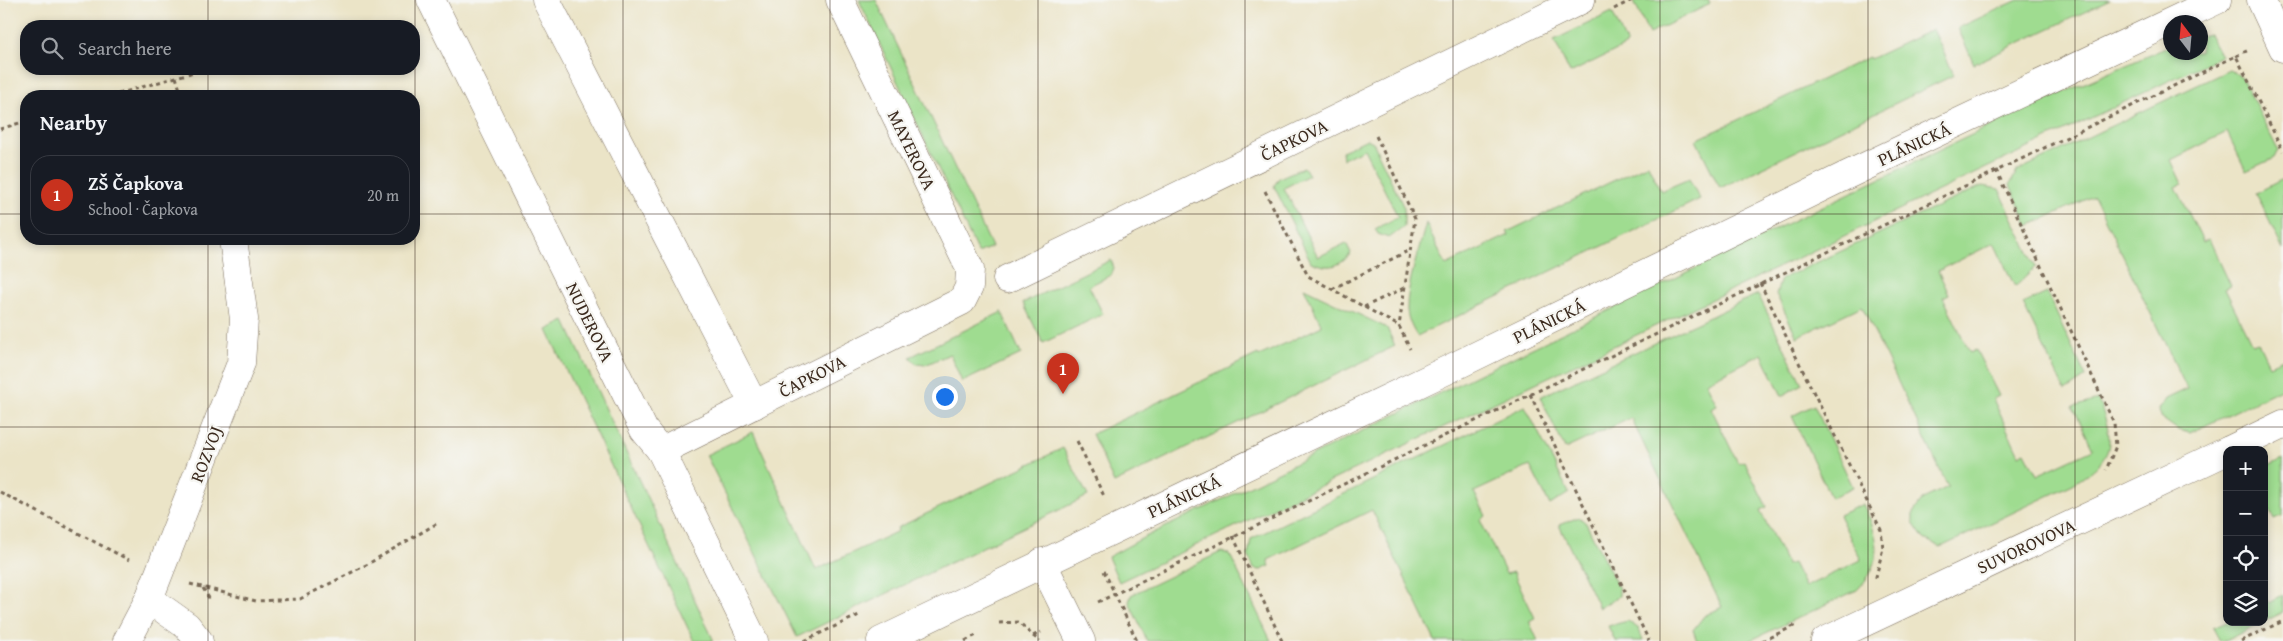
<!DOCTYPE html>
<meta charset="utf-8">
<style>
body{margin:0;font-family:"Gentium Book Plus",serif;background:#20242c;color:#f1f3f6}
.controls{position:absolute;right:15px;bottom:15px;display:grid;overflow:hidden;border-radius:10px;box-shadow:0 2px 8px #0003}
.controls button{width:45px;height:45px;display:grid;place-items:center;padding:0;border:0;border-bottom:1px solid #363941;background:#171b24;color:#f1f3f6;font:25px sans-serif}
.compass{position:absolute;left:2163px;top:15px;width:45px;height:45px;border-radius:50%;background:#171b24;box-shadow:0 2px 8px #0003;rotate:344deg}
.you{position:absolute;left:944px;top:396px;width:18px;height:18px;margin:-12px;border:4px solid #fff;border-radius:50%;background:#1a73e8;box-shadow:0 0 0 8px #1a73e833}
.badge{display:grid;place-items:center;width:32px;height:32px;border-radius:50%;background:#c8321e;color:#fff;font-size:16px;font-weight:700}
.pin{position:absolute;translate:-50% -41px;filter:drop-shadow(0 1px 2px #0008)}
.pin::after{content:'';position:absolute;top:26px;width:18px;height:15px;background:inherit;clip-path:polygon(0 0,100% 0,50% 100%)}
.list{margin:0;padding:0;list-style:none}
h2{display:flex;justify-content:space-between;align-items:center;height:65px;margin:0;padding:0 20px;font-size:21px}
h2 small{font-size:16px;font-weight:400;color:#9ea1a6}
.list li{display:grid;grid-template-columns:32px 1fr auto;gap:15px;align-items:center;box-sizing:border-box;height:80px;margin:0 10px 10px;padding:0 10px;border:1px solid #363941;border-radius:20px}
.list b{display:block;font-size:19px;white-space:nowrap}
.list p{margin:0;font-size:16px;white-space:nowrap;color:#9ea1a6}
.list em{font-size:16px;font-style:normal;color:#9ea1a6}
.icon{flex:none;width:28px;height:28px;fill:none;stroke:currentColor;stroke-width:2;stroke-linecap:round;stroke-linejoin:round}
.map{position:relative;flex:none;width:2283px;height:641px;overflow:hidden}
.search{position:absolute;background:#171b24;box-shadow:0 2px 8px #0003;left:20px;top:20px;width:400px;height:55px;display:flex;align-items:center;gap:12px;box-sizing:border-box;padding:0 18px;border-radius:20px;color:#9ea1a6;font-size:19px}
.panel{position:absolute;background:#171b24;box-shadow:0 2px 8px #0003;left:20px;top:90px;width:400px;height:155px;border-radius:20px}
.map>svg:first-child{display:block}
</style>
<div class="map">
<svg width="2283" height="641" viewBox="0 0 2283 641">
<rect width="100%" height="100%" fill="#f6f6f2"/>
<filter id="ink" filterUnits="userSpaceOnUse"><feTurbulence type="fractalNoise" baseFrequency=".02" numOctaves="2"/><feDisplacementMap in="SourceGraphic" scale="10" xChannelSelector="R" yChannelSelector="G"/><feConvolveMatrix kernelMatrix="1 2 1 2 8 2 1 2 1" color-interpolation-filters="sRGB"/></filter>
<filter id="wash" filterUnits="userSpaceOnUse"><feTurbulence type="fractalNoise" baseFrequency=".0096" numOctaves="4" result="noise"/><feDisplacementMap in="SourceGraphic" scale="20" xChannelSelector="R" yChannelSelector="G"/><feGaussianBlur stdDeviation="1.12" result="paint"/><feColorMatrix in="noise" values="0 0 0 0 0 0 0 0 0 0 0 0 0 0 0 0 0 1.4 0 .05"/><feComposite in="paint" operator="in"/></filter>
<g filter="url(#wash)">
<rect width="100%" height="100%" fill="#ebe4c7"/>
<g fill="#9fdc90" stroke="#6d8357">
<path d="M859,0H876L992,247L978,253Z"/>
<path d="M1638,0H1708L1710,4L1649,34L1634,2Z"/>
<path d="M2018,0H2110L1974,64L1958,28Z"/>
<path d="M1612,12L1627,45L1570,73L1554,40Z"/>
<path d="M1933,29L1954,75L1720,188L1696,140L1869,57L1870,59Z"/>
<path d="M2209,34L2221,56L1119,582L1108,557L1141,539L1823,206L2030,107L2170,46V52H2200L2201,36Z"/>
<path d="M2229,70L2241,76L2278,150L2274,158L2246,171L2227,132L2171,160L2182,184L2176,187L2203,242L2209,239L2231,286L2225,289L2252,344L2258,342L2269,365L2283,359V388L2190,433L2178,430L2160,417L2159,409L2166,399L2187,389L2094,196L2028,226L2010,185L2017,171Z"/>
<path d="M1367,139L1373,142L1404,208V227L1389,238L1378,234L1375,229L1398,217L1364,149L1343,159L1342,151Z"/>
<path d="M1648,164L1661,191L1689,179L1700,199L1417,336C1412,328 1408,320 1407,310C1406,287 1420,247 1426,223L1446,265L1509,235L1507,232Z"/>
<path d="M1304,167L1309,175L1284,188L1318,257L1346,243L1351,253C1339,268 1328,269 1311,262L1274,186L1279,178Z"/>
<path d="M2283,179V250L2256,193Z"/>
<path d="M1982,186L1999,189L2036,267L2015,287L1994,243L1938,271L1949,294L1943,297L1970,353L1976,350L1999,396L1993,399L2019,455L2025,452L2037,475L2093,449L2073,407L2098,400C2116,444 2115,458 2073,484L1941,547L1924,539L1913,523V513L1923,499L1948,487L1862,306L1797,337L1776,294L1781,279Z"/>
<path d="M1111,260L1114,268L1111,275L1089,286L1103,314L1043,343L1023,303Z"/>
<path d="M1304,288L1387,328L1395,346L1114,483L1092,434L1258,354L1259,356L1322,326Z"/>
<path d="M2047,293L2086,377L2065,391L2023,304Z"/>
<path d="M1758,294L1802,384L1782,396L1762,354L1706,382L1717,405L1711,408L1738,463L1744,461L1767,507L1760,510L1787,565L1793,563L1805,587L1861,560L1839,515L1863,504C1879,538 1886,561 1857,590L1749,641H1697L1693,630L1704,616L1722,607L1631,418L1565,449L1540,397Z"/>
<path d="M1002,312L1021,354L962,382L950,354L925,365L917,364L910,357Z"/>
<path d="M565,321L713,639V641H694L547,330Z"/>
<path d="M1814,405L1853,487L1831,498L1792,416Z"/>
<path d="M1525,406L1569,493L1550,505L1530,466L1474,492L1486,516L1480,520L1506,574L1513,572L1535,618L1529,621L1538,641H1435L1372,510L1268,560L1270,566L1261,570L1254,569L1248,555L1251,539Z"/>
<path d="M753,432L816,570L898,531L897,528L1063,448L1088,496L797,637L706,455Z"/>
<path d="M2283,459V515L2274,519L2264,499V468Z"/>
<path d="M1579,517L1586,523L1619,589V596L1599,608L1559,525Z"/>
<path d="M1221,552L1229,554L1232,559L1271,641H1147L1129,602L1131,595Z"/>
<path d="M2283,595V612L2264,621V597L2269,602Z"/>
<path d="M1628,621L1639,629L1643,641H1615L1608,626Z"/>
<path d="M2227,622H2262L2225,641H2220L2213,628Z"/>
</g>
</g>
<g filter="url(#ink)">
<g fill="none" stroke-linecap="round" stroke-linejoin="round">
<g stroke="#796b59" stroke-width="29">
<g id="minor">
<path d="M431,0L644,430L661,451L754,641"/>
<path d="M546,0L754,405"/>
<path d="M2261,0L2283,48"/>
<path d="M1007,279L1581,0"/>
<path d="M2229,450L2283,424"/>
<path d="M661,451L962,301L969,287L970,269L840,0"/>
<path d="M1042,562L1081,641"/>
<path d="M127,641L149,599"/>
<path d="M199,641L187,626L149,599L241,363L244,319L233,239"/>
<path d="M1825,641L2227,451"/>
</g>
</g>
<g stroke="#796b59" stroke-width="29">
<path id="secondary" d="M881,641L1445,371L1845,176L2217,0"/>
</g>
<g stroke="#796b59" stroke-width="3" stroke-dasharray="4 4" stroke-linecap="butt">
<path d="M1614,9L1632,0"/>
<path d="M2236,56L2249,50"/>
<path d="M176,77L182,96"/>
<path d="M111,96L204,69"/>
<path d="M0,129L26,121"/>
<path d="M1376,136L1415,219L1399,326L1410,349"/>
<path d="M1996,170L2114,423L2116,446L2106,470"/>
<path d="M1265,191L1308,276L1399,326"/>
<path d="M1760,283L1881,530L1883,548L1875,581"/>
<path d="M1332,289L1410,250"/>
<path d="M1364,307L1404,288"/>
<path d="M1530,394L1649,641"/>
<path d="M1077,441L1104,496"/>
<path d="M0,492L129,560"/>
<path d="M1233,536L1282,641"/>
<path d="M1104,571L1137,641"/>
<path d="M190,584L256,601L300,599L366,565L436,524"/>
<path d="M203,588L210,600"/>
<path d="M1098,602L2236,56L2283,151"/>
<path d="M999,623L1019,622L1033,636L1041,632"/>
<path d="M1033,636L1040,641"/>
<path d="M804,641L859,615"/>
<path d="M965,641L978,634"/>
<path d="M1762,641L1796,625"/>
<path d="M2241,641L2283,621"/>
</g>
<use href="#minor" stroke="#fff" stroke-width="28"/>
<use href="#secondary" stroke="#fff" stroke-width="28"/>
</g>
</g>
<path fill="none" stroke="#3b2a1e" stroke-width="1" stroke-opacity="0.55" d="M208,0V26M415,0V641M623,0V641M830,0V641M1038,0V641M1245,0V641M1453,0V641M1660,0V641M1868,0V641M2075,0V641M208,69V96M0,214H26M414,214H2283M208,239V641M0,427H2283"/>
<g text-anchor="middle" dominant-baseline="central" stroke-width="4.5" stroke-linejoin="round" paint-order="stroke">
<g font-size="18" fill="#3b2a1e" stroke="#f6f6f2">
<text transform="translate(1294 140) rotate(-26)">ČAPKOVA</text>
<text transform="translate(1914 144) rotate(-25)">PLÁNICKÁ</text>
<text transform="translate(912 150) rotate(64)">MAYEROVA</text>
<text transform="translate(1549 321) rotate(-26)">PLÁNICKÁ</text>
<text transform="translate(590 322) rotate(64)">NUDEROVA</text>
<text transform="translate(812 376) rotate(-27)">ČAPKOVA</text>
<text transform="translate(206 454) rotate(-69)">ROZVOJ</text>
<text transform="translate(1184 496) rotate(-25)">PLÁNICKÁ</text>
<text transform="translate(2026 546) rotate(-25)">SUVOROVOVA</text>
</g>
</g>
</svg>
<div class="controls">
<button>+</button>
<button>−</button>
<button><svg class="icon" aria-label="locate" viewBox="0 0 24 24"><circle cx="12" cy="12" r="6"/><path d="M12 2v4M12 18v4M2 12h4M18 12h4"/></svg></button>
<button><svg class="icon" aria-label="layers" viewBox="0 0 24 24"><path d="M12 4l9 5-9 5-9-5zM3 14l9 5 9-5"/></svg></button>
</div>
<svg class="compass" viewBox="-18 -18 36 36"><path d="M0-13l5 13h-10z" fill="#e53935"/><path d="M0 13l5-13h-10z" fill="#9ea1a6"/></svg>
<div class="you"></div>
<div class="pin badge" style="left:1063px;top:394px">1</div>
<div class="search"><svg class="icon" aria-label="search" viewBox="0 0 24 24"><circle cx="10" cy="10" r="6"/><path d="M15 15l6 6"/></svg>Search here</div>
<section class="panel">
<h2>Nearby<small></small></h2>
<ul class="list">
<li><span class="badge">1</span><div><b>ZŠ Čapkova</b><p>School · Čapkova</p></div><em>20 m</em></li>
</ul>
</section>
</div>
